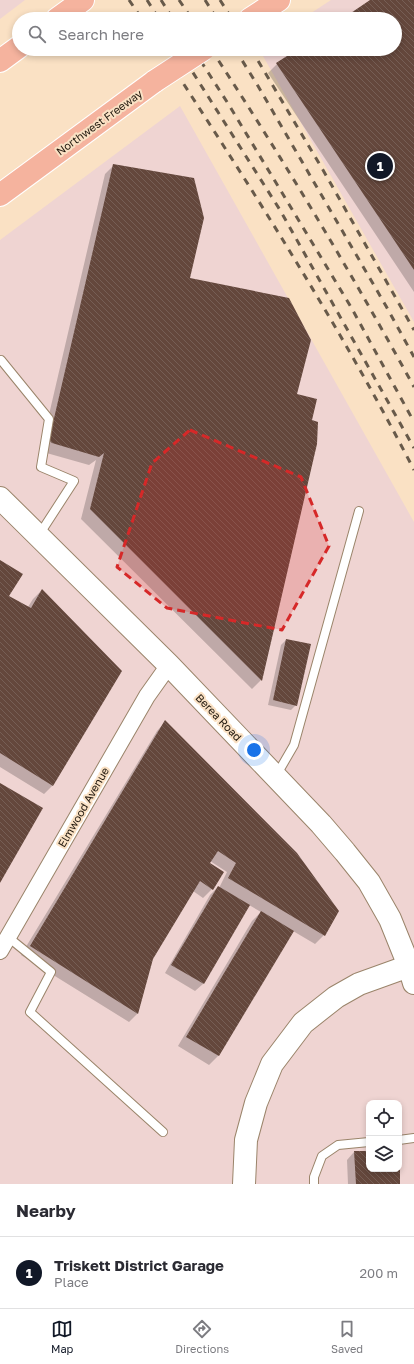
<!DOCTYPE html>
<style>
body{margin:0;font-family:"Golos Text",sans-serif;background:#f2f2f3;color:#2b2b33}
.controls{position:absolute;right:12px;bottom:12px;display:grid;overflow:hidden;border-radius:8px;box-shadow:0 2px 6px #0003}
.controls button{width:36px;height:36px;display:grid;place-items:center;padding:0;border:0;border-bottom:1px solid #e1e1e2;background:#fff;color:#2b2b33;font:20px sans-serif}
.you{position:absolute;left:254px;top:750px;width:14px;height:14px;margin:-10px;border:3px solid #fff;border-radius:50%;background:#1a73e8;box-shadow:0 0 0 6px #1a73e833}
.badge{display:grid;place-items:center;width:26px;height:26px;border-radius:50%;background:#111827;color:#fff;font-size:13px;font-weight:700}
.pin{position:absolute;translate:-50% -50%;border:2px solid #fff;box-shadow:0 1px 4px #0006}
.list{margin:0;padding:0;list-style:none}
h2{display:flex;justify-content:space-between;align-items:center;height:52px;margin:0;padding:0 16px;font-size:17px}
h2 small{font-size:13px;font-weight:400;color:#7c7c81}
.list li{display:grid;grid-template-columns:26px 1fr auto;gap:12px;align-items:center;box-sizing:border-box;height:72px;padding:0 16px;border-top:1px solid #e1e1e2}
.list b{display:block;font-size:15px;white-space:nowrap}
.list p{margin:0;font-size:13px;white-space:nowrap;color:#7c7c81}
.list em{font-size:13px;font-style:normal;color:#7c7c81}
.icon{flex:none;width:22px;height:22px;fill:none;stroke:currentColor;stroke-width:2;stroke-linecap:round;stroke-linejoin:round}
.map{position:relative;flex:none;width:414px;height:1184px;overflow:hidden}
.search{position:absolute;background:#fff;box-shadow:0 2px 6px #0003;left:12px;right:12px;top:12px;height:44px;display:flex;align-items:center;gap:10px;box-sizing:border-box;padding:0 14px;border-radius:22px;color:#7c7c81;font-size:15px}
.sheet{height:124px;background:#fff}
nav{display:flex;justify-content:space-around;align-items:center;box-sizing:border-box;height:56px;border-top:1px solid #e1e1e2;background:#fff;font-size:11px;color:#7c7c81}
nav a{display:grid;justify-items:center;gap:2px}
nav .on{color:#111827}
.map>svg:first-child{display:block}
</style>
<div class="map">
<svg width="414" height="1184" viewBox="0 0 414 1184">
<defs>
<pattern id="building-back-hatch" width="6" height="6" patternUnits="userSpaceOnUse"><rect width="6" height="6" fill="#64473c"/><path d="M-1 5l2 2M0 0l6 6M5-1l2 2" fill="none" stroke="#765e55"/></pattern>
</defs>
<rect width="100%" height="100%" fill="#fae1c4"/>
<g fill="#efd4d2" fill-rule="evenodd">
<path d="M0,0H25L0,19Z"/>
<path d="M331,0H414V322L259,49H395V19H302Z"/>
<path d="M180,106L414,522V1184H0V240ZM369,1103H399V1169H369Z"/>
</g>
<g fill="#0003">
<path d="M372,0H414V292L268,73L277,64L299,49H395V19H344Z"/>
<path d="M114,165L189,279L296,395L311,421L316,444L261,680L252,689L81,519L96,460L89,465L43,452L41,449L105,174Z"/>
<path d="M0,561L8,596L28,607L33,599L42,590L53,785L44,794L0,767Z"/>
<path d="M286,640L296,705L291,710L268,705L281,645Z"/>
<path d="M165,722L324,935L315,944L293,931L218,1056L209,1065L178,1046L252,921L261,912L249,905L203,984L195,991L165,973L210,895L218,887L219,888L227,872L210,861L208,864L212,889L203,898L193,891L152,959L138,1013L129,1022L21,955L157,731Z"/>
<path d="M354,1152H369V1169H399V1184H348L347,1160Z"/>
</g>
<g fill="url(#building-back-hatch)">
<path d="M370,0H414V270L276,63L298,49H395V19H342Z"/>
<path d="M113,164L194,178L204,218L190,278L289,298L311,340L297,394L317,399L312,420L318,422L317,444L262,681L90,509L104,453L99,457L52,443L49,440Z"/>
<path d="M0,560L23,574L9,596L31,608L42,589L122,671L53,786L0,753Z"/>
<path d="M286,639L311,644L297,706L273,700Z"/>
<path d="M165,720L297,853L339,911L325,936L228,878L236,863L218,851L210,863L224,872L213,890L200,881L153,959L138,1014L30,946Z"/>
<path d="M0,783L43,808L0,883Z"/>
<path d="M218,886L250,905L204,984L171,965Z"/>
<path d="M261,911L294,931L219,1056L186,1037Z"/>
<path d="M354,1151H369V1169H400V1184H356Z"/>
</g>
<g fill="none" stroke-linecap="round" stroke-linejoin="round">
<g stroke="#9a846a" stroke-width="10">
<g id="service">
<path d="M1,360L49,419L41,467L74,481L39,535"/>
<path d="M276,776L294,745L359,511"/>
<path d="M8,937L51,972L30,1012L163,1132"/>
<path d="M399,1140L414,1138"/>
<path d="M314,1184V1177L322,1156L338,1145L369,1142"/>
</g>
</g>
<g stroke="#9a846a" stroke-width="18">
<path id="minor" d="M0,951L147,696L169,665"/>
</g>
<g stroke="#9a846a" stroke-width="24">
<g id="secondary">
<path d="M0,498L169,665L321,824L345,852L369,882L390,919L409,966L414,983"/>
<path d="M244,1184L246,1140L256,1103L272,1064L303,1023L336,997L359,984L409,966"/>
</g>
</g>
<g stroke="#fff" stroke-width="24">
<g id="motorway">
<path d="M57,19L83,0"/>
<path d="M250,19L279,0"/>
<path d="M0,61L19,47"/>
<path d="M0,195L155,81"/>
</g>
</g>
<use href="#service" stroke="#fff" stroke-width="8"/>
<use href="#minor" stroke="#fff" stroke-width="16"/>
<use href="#secondary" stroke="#fff" stroke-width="22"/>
<use href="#motorway" stroke="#f5b39e" stroke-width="22"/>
<g stroke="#685a4a" stroke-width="3" stroke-dasharray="7 7" stroke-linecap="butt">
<path d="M129,0L142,19"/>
<path d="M147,0L159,19"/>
<path d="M161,0L173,19"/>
<path d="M179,0L192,19"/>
<path d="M205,0L217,19"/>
<path d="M220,0L232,19"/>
<path d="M161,49C250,186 339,324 414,470"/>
<path d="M178,49L280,210L414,448"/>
<path d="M193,49L229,105L351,307L414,422"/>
<path d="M211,49C283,159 351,272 414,387"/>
<path d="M235,49L258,86L386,306L414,357"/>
<path d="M251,49L323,170L414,330"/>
</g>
<g stroke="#fff" stroke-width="24" stroke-linecap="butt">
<path id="motorway-bridge" d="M155,81L204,49"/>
</g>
<use href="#motorway-bridge" stroke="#f5b39e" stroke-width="22"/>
</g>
<path fill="#d62828" fill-opacity="0.2" stroke="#d62828" stroke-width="3" stroke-dasharray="8 5" stroke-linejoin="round" d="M190,430L301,477L329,546L282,630L167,608L117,567L152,463Z"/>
<g text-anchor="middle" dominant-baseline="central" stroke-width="4" stroke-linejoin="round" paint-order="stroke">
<g font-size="11" fill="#21180e" stroke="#fae1c4">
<text transform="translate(99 122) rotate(-36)">Northwest Freeway</text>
<text transform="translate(219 717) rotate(46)">Berea Road</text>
<text transform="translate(83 807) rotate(-60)">Elmwood Avenue</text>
</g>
</g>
</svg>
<div class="controls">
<button><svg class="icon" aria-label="locate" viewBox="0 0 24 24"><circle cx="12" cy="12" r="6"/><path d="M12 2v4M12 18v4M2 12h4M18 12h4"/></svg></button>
<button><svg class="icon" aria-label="layers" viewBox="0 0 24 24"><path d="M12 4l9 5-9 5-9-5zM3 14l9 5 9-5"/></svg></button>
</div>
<div class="you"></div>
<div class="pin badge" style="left:380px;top:166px">1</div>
<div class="search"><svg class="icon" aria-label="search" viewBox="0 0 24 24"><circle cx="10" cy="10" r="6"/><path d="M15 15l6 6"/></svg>Search here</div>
</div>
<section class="sheet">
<h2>Nearby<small></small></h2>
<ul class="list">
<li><span class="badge">1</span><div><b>Triskett District Garage</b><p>Place</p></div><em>200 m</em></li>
</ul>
</section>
<nav>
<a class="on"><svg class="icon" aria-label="map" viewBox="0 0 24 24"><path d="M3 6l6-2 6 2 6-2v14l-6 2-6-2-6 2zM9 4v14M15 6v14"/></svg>Map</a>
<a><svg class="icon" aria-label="directions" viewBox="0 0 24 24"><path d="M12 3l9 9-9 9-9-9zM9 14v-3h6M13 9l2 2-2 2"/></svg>Directions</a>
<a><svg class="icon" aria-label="saved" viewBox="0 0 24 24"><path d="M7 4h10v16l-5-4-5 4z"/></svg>Saved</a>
</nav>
